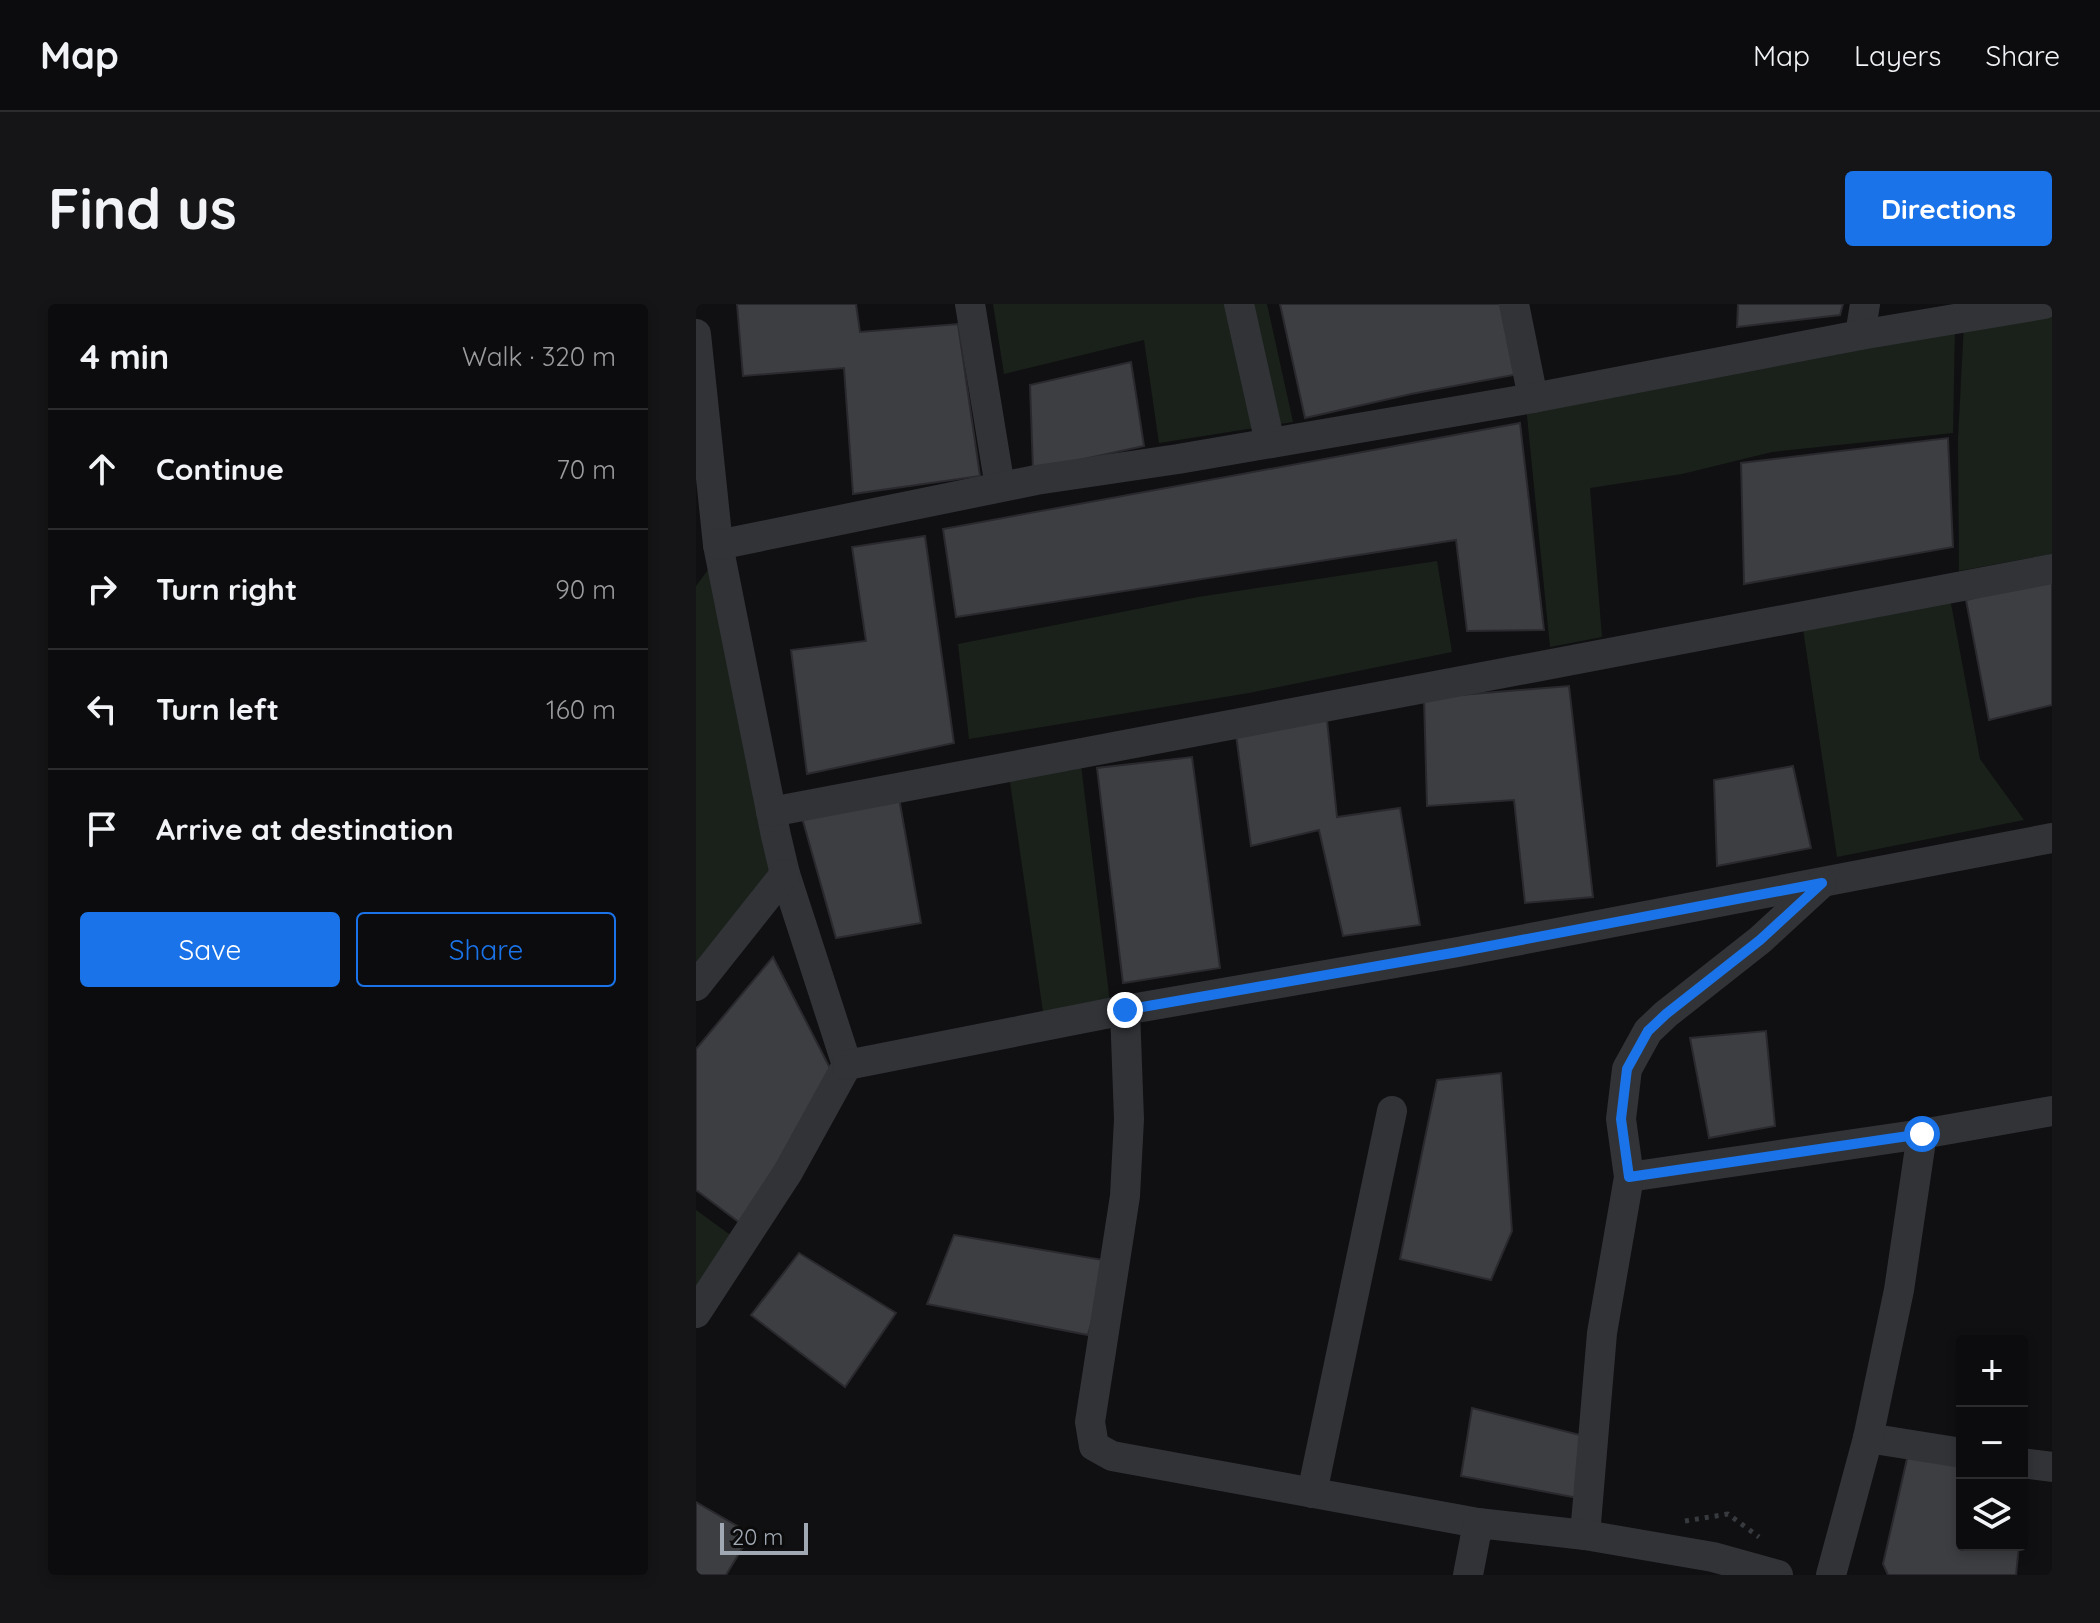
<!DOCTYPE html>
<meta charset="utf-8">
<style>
body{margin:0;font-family:Quicksand,sans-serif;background:#151517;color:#f1f3f6}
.controls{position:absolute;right:24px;bottom:24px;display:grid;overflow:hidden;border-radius:8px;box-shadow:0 4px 12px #0003}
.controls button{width:72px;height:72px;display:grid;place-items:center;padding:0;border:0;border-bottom:2px solid #2c2c2e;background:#0c0c0e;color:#f1f3f6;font:40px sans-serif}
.scale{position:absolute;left:24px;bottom:20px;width:88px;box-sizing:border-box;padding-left:8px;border:4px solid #a0a9b3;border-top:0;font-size:22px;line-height:28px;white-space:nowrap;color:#a0a9b3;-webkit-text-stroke:6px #0b0b0c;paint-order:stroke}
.stop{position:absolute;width:24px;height:24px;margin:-18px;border:6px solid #1a73e8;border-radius:50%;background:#fff}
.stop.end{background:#1a73e8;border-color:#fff;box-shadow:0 2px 8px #0008}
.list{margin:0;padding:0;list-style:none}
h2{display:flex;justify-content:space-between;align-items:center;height:104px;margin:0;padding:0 32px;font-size:34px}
h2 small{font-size:26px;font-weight:400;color:#9a9b9e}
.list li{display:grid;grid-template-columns:52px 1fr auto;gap:24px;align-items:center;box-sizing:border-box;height:120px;padding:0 32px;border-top:2px solid #2c2c2e}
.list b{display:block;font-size:30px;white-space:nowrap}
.list em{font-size:26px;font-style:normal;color:#9a9b9e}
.actions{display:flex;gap:16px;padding:24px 32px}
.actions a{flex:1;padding:18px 0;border:2px solid #1a73e8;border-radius:8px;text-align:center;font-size:28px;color:#1a73e8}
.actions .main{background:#1a73e8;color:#fff}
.icon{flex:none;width:44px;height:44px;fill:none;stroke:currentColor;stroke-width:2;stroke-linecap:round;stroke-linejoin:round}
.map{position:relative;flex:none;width:1356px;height:1271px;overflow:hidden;border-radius:8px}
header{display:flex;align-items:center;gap:48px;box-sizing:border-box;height:112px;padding:0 40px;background:#0c0c0e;border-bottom:2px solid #2c2c2e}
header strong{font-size:38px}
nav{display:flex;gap:44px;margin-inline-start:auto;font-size:28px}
.intro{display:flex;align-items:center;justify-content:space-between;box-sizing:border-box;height:192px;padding:0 48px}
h1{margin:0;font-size:56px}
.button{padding:20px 36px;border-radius:8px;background:#1a73e8;color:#fff;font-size:28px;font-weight:700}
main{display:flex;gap:48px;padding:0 48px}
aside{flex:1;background:#0c0c0e;border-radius:8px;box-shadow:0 4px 12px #0003}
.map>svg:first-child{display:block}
</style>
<header>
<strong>Map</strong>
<nav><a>Map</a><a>Layers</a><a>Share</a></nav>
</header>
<div class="intro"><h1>Find us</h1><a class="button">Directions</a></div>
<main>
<aside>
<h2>4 min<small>Walk · 320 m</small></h2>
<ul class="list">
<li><svg class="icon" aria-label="ahead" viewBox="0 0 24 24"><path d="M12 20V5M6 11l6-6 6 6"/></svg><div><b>Continue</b></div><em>70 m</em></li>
<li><svg class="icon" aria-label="right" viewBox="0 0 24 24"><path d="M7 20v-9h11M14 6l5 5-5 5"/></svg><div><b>Turn right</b></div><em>90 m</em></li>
<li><svg class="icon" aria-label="left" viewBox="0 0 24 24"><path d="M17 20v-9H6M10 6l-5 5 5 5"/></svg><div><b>Turn left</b></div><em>160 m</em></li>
<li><svg class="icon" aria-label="arrive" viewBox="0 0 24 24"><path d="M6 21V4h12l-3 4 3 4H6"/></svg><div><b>Arrive at destination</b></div></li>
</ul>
<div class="actions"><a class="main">Save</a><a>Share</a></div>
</aside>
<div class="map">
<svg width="1356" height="1271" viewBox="0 0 1356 1271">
<rect width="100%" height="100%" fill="#101012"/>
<g fill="#1a211a">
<path d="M297,0H571L597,118L463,139L448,36L308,70Z"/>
<path d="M1356,3V250L1263,267L1262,134L1268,20Z"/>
<path d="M1259,21L1257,129L1076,148L986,170L894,184L906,333L854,343L830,102Z"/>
<path d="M26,247L92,567L0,666V282Z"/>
<path d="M741,257L756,348L553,389L273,435L262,340L502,293Z"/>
<path d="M1253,289L1284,455L1328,516L1141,553L1106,318Z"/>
<path d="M384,453L414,699L347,708L313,471Z"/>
<path d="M0,906L44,938L0,1000Z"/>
</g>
<g fill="#3c3e42" stroke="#2a2a2e" stroke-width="2">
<path d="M41,0H160L164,28L262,20L284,172L157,190L148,64L47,72Z"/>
<path d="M584,0H809L828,69L715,90L609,114Z"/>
<path d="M1042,0H1147L1144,11L1041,23Z"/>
<path d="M435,58L448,142L337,166L334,81Z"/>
<path d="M824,119L848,326L771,327L760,236L260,313L247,225Z"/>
<path d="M1252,134L1257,243L1048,280L1045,159Z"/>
<path d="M229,232L258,439L111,470L95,346L170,337L156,243Z"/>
<path d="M1356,274V401L1293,416L1270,296Z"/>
<path d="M873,382L897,593L829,599L818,496L731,502L728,394Z"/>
<path d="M631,416L641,513L704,504L724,621L647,632L623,526L555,542L540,431Z"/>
<path d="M496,453L524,664L427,679L401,464Z"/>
<path d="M1097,462L1115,544L1021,562L1018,476Z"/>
<path d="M202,488L225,619L140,634L105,510Z"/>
<path d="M77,653L138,772L44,919L0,886V745Z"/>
<path d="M1070,727L1079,822L1013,834L994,734Z"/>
<path d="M805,769L816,927L795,976L704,955L741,776Z"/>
<path d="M258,931L413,957L392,1031L231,1000Z"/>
<path d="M103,949L200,1009L149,1083L55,1011Z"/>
<path d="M776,1104L892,1133L882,1194L765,1172Z"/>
<path d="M1213,1146L1266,1154V1241H1323L1320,1271H1192L1187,1260Z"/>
<path d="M0,1198L55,1230L30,1271H0Z"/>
</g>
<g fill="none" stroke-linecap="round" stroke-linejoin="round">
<path stroke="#373a3e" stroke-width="5" stroke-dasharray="4 6" stroke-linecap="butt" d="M989,1217L1032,1210L1063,1233"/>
<g stroke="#313337" stroke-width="30">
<path d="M274,0L304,183"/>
<path d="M543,0L574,139"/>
<path d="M818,0L837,94"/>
<path d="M0,30L22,241L80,532L89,570L151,761L92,868L0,1009"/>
<path d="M1164,31L1169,0"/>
<path d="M22,241L340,176L482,155L837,94L1164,31L1348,0"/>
<path d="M75,508L1356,265"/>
<path d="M0,682L89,570"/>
<path d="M429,706L433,815L429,892L394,1118L398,1142L416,1152L782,1219"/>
<path d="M151,761L429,706L762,648L1356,534"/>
<path d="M933,873L1226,830L1356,807"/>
<path d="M1172,1134L1266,1149"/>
<path d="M1326,1159L1356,1163"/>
<path d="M616,1189L696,807"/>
<path d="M889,1231L906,1029L933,873L925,815L931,765L952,727L970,710L1064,636L1126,579"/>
<path d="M772,1271L782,1219L889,1231L1017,1253L1082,1271"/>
<path d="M1135,1271L1172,1134L1203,986L1226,830"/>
</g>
</g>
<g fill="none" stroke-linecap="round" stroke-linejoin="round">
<path stroke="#1a73e8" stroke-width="10" d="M429,706L762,648L1126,579L1064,636L970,710L952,727L931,765L925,815L933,873L1226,830"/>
</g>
</svg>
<div class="controls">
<button>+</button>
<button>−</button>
<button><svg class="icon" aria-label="layers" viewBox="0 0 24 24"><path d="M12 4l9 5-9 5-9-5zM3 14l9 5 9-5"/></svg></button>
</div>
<div class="scale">20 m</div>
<div class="stop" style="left:1226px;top:830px"></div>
<div class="stop end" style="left:429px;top:706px"></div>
</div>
</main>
